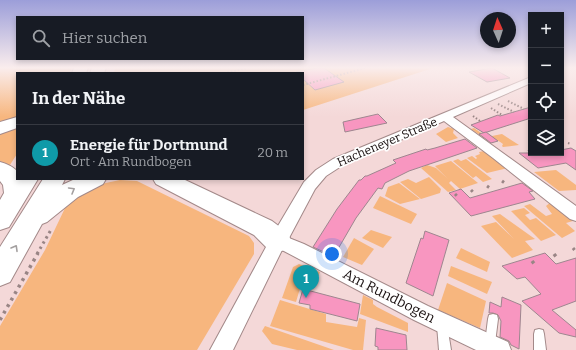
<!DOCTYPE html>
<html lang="de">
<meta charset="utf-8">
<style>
body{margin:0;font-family:Bitter,serif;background:#242831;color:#f1f3f6}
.controls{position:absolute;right:12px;top:12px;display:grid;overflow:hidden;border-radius:0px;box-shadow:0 2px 6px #0003}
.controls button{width:36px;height:36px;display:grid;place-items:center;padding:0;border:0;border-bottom:1px solid #363941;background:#171b24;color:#f1f3f6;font:20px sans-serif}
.compass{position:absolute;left:480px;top:12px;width:36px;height:36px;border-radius:50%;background:#171b24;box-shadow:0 2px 6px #0003;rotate:357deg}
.you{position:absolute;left:332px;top:254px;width:14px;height:14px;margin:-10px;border:3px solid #fff;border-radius:50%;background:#1a73e8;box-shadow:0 0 0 6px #1a73e833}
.badge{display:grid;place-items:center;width:26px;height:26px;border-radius:50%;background:#8c9099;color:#fff;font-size:13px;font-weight:700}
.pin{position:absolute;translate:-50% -33px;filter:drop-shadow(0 1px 2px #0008)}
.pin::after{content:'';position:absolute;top:21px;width:14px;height:12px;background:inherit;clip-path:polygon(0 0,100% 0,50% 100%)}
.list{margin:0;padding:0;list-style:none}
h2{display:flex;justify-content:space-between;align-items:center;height:52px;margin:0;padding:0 16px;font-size:17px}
h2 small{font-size:13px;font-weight:400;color:#9ea1a6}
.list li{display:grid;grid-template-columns:26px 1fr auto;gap:12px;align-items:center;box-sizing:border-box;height:56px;padding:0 16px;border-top:1px solid #363941}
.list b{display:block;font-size:15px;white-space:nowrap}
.list p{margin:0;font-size:13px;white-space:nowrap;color:#9ea1a6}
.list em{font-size:13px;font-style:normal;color:#9ea1a6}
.icon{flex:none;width:22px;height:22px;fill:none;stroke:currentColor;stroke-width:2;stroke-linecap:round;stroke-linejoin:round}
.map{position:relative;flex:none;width:576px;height:350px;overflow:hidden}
.search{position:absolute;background:#171b24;box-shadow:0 2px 6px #0003;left:16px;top:16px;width:288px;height:44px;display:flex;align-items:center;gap:10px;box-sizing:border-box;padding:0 14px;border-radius:0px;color:#9ea1a6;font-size:15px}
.panel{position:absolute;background:#171b24;box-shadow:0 2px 6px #0003;left:16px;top:72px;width:288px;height:108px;border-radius:0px}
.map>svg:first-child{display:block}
</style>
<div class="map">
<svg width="576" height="350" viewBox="0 0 576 350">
<rect width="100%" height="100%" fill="#f4d8d8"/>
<g fill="#f7b67e">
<path d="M0,68H72L69,73H17V154L8,168L0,171Z"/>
<path d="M115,68H433L303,110V73H114Z"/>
<path d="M448,127L454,129L453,133L458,138L446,142L436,134Z"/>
<path d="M474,128L487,137L502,134L519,145L503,147L502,146L503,144C498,140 493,138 487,140L471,129Z"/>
<path d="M484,151L508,168L487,173L467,158L472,156L476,159L477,158L475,156L480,154L479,152Z"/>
<path d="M458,159L461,161L466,159L492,179L483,182L476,176L473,178L453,161Z"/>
<path d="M451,161L478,183L460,189L451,181L449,183L456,190L448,192L421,168L427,165L436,168L448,179L435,166Z"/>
<path d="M556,170L576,185V190L559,191L534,172Z"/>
<path d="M429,177L441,189L440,193L421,199L400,182L408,179L416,183Z"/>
<path d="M120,180L137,181L249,236L254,243V254L197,350H0V326L45,250L66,206L83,192L101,184Z"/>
<path d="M399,183L420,199L400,204L385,196L388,187Z"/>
<path d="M380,196L417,214L411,224L373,208Z"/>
<path d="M551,202L573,221L566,223L575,231L562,238L524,206L530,204L546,216L552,214L546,206Z"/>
<path d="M524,208L530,213L525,215L530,220L536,218L556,235L541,241L511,211Z"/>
<path d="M500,214L535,239L525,241L533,250L512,258L481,226L496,222L514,239L492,216Z"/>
<path d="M371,230L392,237L383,248L362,238Z"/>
<path d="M354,238L374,249L362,265L343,257Z"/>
<path d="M461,248L490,262L487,272L456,258Z"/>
<path d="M299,264L320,272L314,286L301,285L296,302L282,298L293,267Z"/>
<path d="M451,266L492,282L487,294L448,276Z"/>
<path d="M447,283L486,301L480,328L438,310Z"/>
<path d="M363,295L373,300V304L377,307L408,323V332L360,314Z"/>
<path d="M280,300L326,314V322L357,327L359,318L366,320L363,350H353L270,326Z"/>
<path d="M265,326L334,350H297L272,344L262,331Z"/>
</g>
<g fill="#f896c0" stroke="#9e868f">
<path d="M317,68H324L344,82L315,90L303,79V73L296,72Z"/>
<path d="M492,68L510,78L487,82L469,72Z"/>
<path d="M531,107V118L484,133L471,125L498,115L500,116Z"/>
<path d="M378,114L387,123L345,132L343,122Z"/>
<path d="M486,132L498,141L491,143L479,134Z"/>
<path d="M465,139L477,148L409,171L385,183L382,189L378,188L356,218L338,249L329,245L324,252L313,247L337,209L359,180H361L365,176H367L396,163L393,160L426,149L427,150L435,148Z"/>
<path d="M571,148L576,151V170L566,163L538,168L519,153H561V150Z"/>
<path d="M522,183L533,191L529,192L535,199L471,216L449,193L461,189L470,198Z"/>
<path d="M425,231L449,240L433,296L406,283L421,238L423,239Z"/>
<path d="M545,253L556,264L576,258V301L552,310L576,330V337L559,333L522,301L541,294L525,277L517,279L502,266Z"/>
<path d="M303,289L360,304L357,321L310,309V305L299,303Z"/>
<path d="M502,297L521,305L519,349L511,345L509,341L500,337L501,321L498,315L493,313H489L490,302L501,307Z"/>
<path d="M376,328L406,335L407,350H378V347L375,346Z"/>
</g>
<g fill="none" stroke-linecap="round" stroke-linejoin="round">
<g stroke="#a38989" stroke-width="2">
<g id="lane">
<path d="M493,314L497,315L498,319L495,343L494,347L490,348L486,347L485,343L488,319L489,315Z"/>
<path d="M442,320L446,321L447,325L451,350H439L437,325L438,321Z"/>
<path d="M539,329L543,330L544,334L546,350H534V334L535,330Z"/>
</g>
</g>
<g stroke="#a38989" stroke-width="2">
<path id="street" d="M531,77V83L453,117L576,206V221L570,219L493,158L444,121L343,165L326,176L315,189L289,238L304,244L428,306L508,342L511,350H476L414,320L282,250L233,350H210L272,236L304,182L316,170L333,159Z"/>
</g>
<g stroke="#a38989" stroke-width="2">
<g id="highway">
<path d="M74,68H88L86,73H72Z"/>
<path d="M92,68H106L104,73H90Z"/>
<path d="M17,117V128L0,134V122Z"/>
<path d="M0,162C7,164 12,166 17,171V179H38L9,227L0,230V200L4,193L3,185L0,181Z"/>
<path d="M43,179H65L62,185L75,179H106L103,184L78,197L47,222L42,224L10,282L0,286V247Z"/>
<path d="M153,179H183L272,221L288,233L291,241L288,249L278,252L268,249L254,235L156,184Z"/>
</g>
</g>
<g stroke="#998585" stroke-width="2" stroke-dasharray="1.5 2" stroke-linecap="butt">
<path d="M224,73L248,68"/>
<path d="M303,85L365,68"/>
<path d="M508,101L524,109"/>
<path d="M498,104L514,112"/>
<path d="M491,108L502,115"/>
<path d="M473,116L480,121"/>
<path d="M568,143L571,144"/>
<path d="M528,150L531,152"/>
</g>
<g stroke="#998585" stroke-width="3" stroke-dasharray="2.5 3.5" stroke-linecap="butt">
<path d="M502,181L506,184"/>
<path d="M487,186L490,188"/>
<path d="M471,190L474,193"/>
<path d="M455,194L458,197"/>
<path d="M573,248L576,252"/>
<path d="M37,254L52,228"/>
</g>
<g stroke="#998585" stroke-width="3.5" stroke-dasharray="3 4.5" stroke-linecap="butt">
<path d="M554,254L558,259"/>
<path d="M532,261L536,266"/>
<path d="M0,320L38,253"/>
</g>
<use href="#lane" fill="#fff" fill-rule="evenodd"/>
<use href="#street" fill="#fff" fill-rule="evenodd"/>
<use href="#highway" fill="#fff" fill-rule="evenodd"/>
</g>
<defs><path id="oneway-chevron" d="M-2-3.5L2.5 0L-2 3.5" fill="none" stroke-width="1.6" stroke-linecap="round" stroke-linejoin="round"/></defs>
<g stroke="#a39f9f">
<use href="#oneway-chevron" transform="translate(72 190) rotate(-30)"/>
<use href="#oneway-chevron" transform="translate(15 248) rotate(-60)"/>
</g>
<linearGradient id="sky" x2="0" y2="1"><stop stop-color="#9c9ed9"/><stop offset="0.58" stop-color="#faeded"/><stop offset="1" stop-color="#faeded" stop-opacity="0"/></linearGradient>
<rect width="576" height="117" fill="url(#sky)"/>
<g text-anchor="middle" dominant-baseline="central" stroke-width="3.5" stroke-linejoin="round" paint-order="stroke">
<g font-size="12" fill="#180f0f" stroke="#fff">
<text transform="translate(387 142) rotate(-23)">Hacheneyer Straße</text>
</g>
<g font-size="14" fill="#180f0f" stroke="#fff">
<text transform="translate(389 296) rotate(27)">Am Rundbogen</text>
</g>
</g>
</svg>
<div class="controls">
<button>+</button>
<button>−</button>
<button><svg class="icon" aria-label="locate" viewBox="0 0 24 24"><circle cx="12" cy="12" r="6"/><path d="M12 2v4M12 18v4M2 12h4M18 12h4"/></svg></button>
<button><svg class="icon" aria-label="layers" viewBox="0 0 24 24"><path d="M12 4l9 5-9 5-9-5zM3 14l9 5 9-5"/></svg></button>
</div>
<svg class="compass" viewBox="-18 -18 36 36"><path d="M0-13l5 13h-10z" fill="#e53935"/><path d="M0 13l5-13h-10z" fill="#9ea1a6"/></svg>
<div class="you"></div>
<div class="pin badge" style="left:306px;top:298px;background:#0f9aa8">1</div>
<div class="search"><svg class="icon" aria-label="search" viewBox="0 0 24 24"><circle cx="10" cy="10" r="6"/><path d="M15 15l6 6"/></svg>Hier suchen</div>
<section class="panel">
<h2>In der Nähe<small></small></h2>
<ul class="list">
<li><span class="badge" style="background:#0f9aa8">1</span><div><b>Energie für Dortmund</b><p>Ort · Am Rundbogen</p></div><em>20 m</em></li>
</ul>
</section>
</div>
